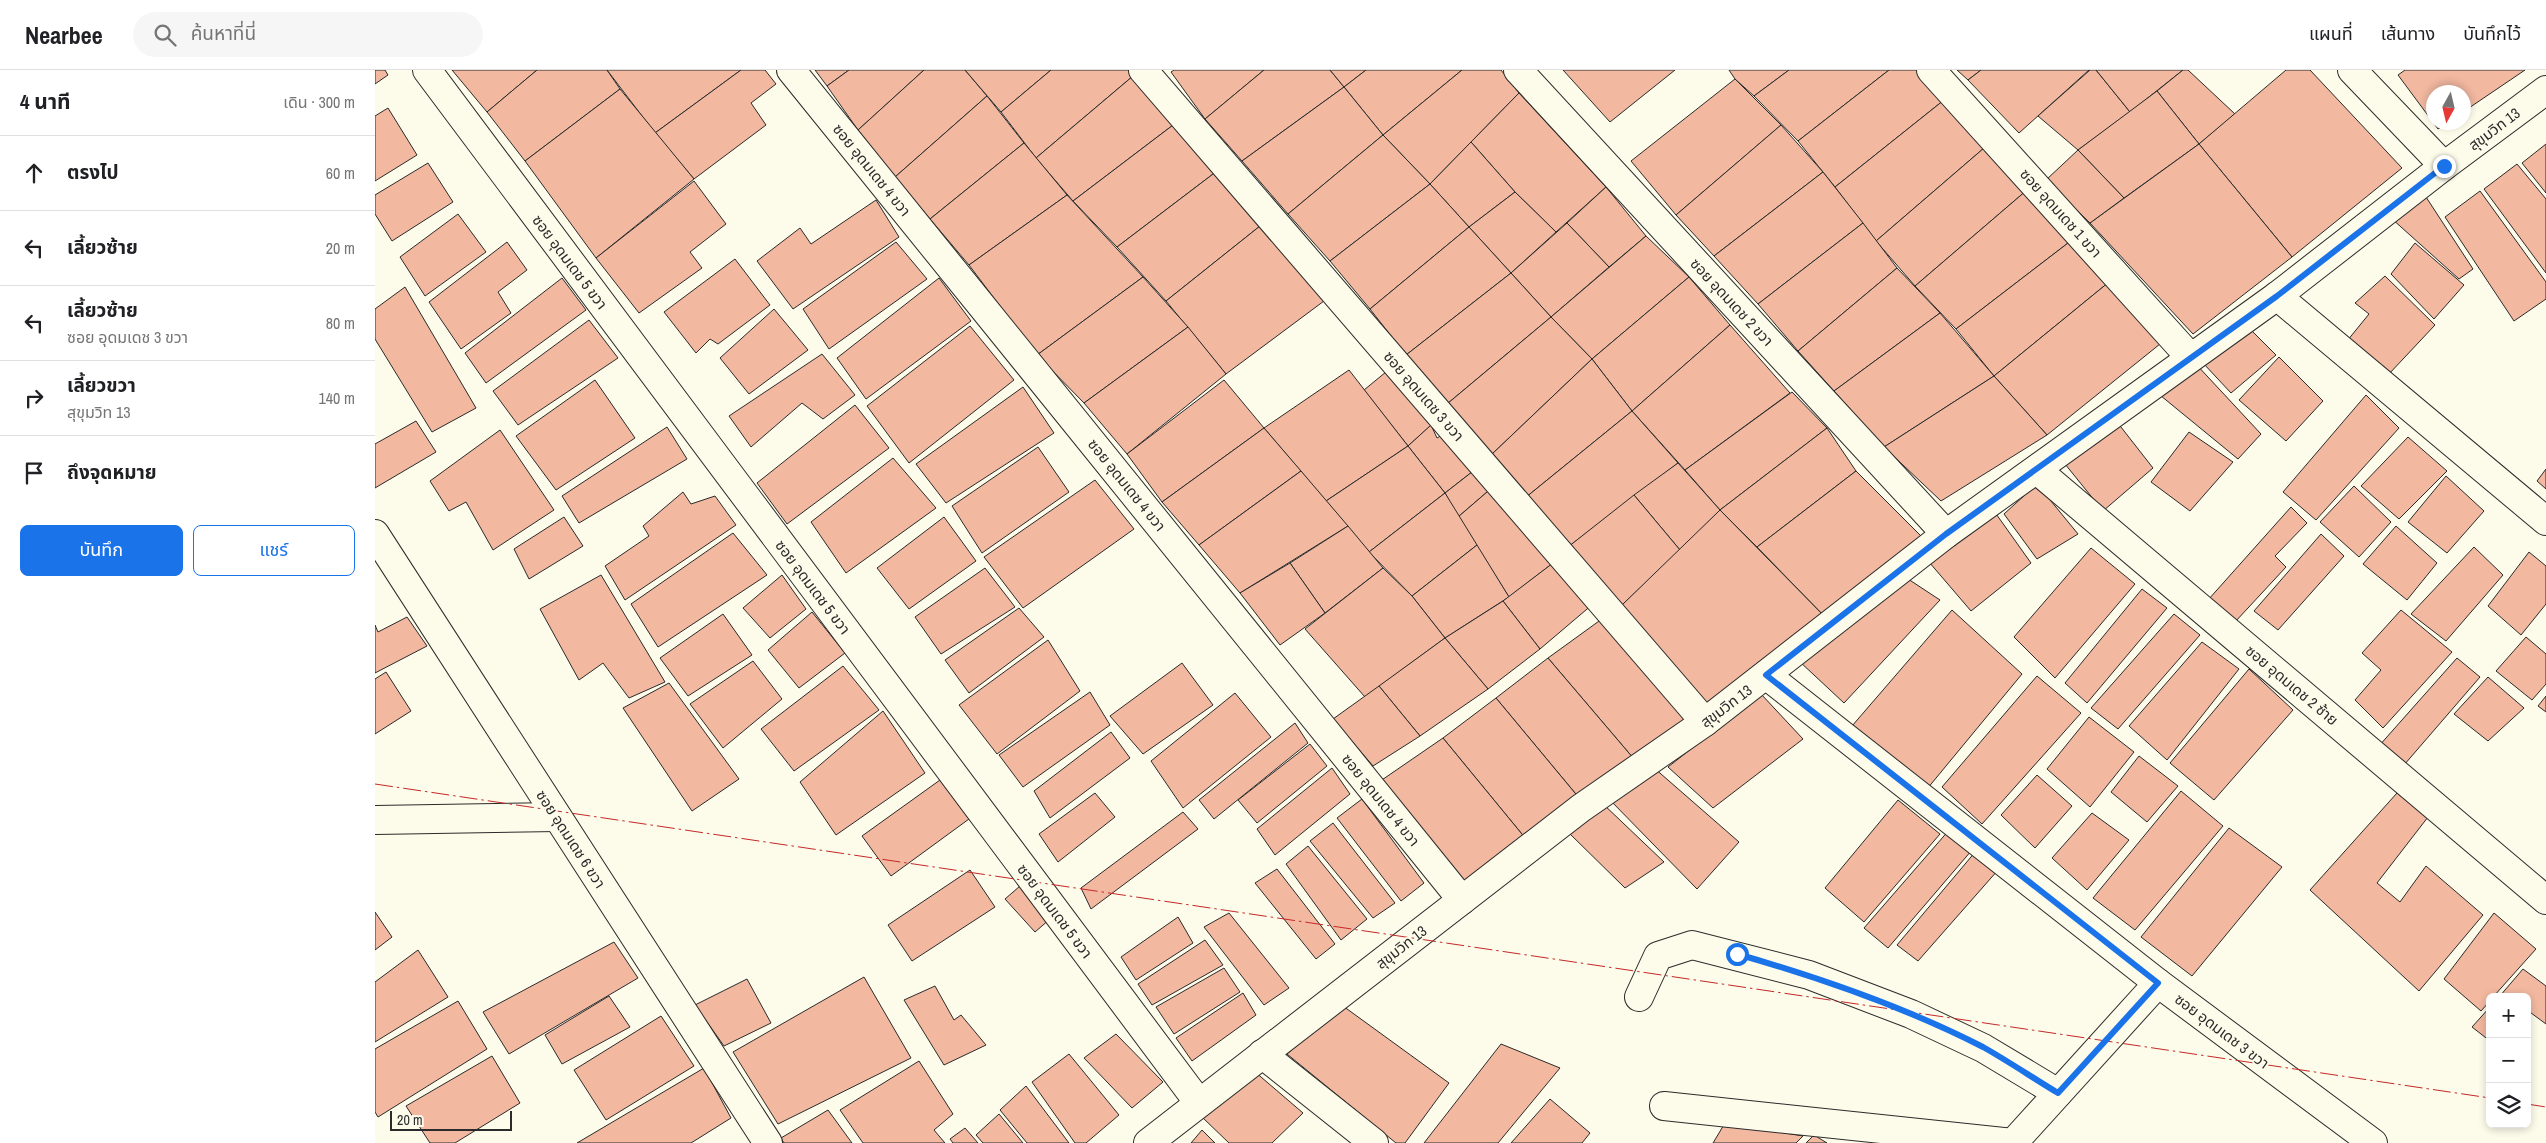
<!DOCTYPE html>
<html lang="th">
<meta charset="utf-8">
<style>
body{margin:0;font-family:"Archivo Narrow","Noto Sans Thai",sans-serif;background:#f6f6f6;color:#202124}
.controls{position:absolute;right:15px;bottom:15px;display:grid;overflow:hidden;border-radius:8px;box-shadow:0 2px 8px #0003}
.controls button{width:45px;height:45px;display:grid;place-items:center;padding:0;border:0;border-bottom:1px solid #e0e0e0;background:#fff;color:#202124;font:25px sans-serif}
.compass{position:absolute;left:2051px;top:15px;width:45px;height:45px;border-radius:50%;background:#fff;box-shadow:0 2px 8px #0003;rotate:188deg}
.scale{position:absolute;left:15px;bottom:12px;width:122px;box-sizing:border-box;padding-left:5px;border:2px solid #2b2b2b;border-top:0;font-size:14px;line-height:18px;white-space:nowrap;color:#2b2b2b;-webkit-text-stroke:4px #fdfbea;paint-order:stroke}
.stop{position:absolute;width:15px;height:15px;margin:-11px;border:4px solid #1a73e8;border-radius:50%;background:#fff}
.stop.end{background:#1a73e8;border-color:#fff;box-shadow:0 1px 5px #0008}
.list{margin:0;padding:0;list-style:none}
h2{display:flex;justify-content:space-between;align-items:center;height:65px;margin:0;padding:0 20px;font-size:21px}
h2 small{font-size:16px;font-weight:400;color:#757577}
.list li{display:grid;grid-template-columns:32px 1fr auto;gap:15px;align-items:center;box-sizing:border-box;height:75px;padding:0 20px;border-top:1px solid #e0e0e0}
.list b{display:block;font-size:19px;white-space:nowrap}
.list p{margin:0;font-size:16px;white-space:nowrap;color:#757577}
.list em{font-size:16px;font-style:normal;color:#757577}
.actions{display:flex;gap:10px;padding:15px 20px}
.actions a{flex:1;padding:11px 0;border:1px solid #1a73e8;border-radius:8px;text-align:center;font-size:18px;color:#1a73e8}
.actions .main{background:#1a73e8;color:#fff}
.icon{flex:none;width:28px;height:28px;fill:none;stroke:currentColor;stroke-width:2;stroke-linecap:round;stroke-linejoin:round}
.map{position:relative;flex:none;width:2171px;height:1073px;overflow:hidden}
header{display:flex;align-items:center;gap:30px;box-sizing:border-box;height:70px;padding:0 25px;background:#fff;border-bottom:1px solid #e0e0e0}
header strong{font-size:24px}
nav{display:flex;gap:28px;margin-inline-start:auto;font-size:18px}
.search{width:350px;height:45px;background:#f6f6f6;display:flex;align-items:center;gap:12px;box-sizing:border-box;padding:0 18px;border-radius:28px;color:#757577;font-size:19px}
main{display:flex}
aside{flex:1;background:#fff}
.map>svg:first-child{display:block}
</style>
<header>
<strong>Nearbee</strong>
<div class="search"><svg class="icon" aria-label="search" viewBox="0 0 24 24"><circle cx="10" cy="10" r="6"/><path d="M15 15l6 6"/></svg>ค้นหาที่นี่</div>
<nav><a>แผนที่</a><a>เส้นทาง</a><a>บันทึกไว้</a></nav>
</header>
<main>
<aside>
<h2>4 นาที<small>เดิน · 300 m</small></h2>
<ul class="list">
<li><svg class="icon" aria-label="ahead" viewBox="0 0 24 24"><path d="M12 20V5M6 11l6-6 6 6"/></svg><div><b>ตรงไป</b></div><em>60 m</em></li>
<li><svg class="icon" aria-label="left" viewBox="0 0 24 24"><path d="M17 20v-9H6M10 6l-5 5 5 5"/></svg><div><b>เลี้ยวซ้าย</b></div><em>20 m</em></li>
<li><svg class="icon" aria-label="left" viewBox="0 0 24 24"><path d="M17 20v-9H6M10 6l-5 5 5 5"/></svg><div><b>เลี้ยวซ้าย</b><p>ซอย อุดมเดช 3 ขวา</p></div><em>80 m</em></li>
<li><svg class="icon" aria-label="right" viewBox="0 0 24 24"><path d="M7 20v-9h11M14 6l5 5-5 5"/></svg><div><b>เลี้ยวขวา</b><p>สุขุมวิท 13</p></div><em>140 m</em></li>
<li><svg class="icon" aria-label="arrive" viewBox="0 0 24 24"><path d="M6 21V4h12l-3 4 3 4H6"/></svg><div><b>ถึงจุดหมาย</b></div></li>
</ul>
<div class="actions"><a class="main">บันทึก</a><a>แชร์</a></div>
</aside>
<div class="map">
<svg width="2171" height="1073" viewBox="0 0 2171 1073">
<rect width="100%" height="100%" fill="#fdfbea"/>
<g fill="#f2b8a0" stroke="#2b2b2b">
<path d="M0,0H10L13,5L0,14Z"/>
<path d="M77,0H162L112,42Z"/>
<path d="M162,0H232L245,19L150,91L112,42Z"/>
<path d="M232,0H366L280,63Z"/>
<path d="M366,0H390L401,14L376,33L391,55L319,109L280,63Z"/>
<path d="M440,0H474L452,16Z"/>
<path d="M474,0H549L483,60L452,16Z"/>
<path d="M549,0H590L612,26L520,107L483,60Z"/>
<path d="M590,0H676L626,42Z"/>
<path d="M676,0H753L758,6L661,88L626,42Z"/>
<path d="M799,0H889L830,49L796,2Z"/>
<path d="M889,0H955L969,17L867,91L830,49Z"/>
<path d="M955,0H991L969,17Z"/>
<path d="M991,0H1087L1008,65L969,17Z"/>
<path d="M1087,0H1126L1144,23L1055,114L1008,65Z"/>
<path d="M1188,0H1300L1235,52Z"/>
<path d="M1354,0H1414L1379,26L1360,9Z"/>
<path d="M1414,0H1514L1423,71L1379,26Z"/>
<path d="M1514,0H1543L1569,30L1460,117L1423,71Z"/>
<path d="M1582,0H1606L1593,10Z"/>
<path d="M1606,0H1714L1644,63L1593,10Z"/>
<path d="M1715,0H1721L1755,42L1703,80L1663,46Z"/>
<path d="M1721,0H1808L1755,42Z"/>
<path d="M1808,0H1813L1860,44L1824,74L1782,21Z"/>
<path d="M1911,0H1935L2027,98L1917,187L1824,74Z"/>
<path d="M2030,0H2150L2088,42V22H2058V52H2073L2063,59L2023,5Z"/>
<path d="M758,6L802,52L698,131L661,88Z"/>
<path d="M1360,9L1406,55L1301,145L1256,91Z"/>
<path d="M969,17L1008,65L913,144L867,91Z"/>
<path d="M245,19L319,109L221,188L150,91Z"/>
<path d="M1782,21L1824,74L1749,128L1703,80Z"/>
<path d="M1144,23L1231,117L1181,162L1140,122L1096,72Z"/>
<path d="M612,26L649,73L555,149L520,107Z"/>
<path d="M1569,30L1609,78L1501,171L1460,117Z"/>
<path d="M13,38L42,85L0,111V46Z"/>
<path d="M802,52L842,101L742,177L698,131Z"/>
<path d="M1406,55L1448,102L1339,186L1301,145Z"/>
<path d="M1008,65L1055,114L955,191L913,144Z"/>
<path d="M1096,72L1140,122L1094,157L1055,114Z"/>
<path d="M649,73L692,125L594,195L555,149Z"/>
<path d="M1824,74L1917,187L1818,264L1715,153Z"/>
<path d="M2171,74V123L2147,93Z"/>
<path d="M1609,78L1652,120L1540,216L1501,171Z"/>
<path d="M1703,80L1749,128L1715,153L1671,110Z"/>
<path d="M53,93L78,132L17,171L0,144V125Z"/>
<path d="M2142,94L2171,129V203L2109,119Z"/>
<path d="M842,101L890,152L791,231L742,177Z"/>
<path d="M1448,102L1488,153L1383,234L1339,186Z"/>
<path d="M319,111L351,154L315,182L327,198L264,243L221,188Z"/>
<path d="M1055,114L1094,157L995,239L955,191Z"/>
<path d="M1231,117L1271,166L1234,197L1192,153Z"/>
<path d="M1652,120L1693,173L1581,259L1540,216Z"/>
<path d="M2105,121L2171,212V229L2139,251L2070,147Z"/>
<path d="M1140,122L1181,162L1136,203L1094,157Z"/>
<path d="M692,125L768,207L662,285L594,195Z"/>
<path d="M2051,127L2098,199L2084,209L2016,148Z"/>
<path d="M501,130L524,167L418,239L382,191L425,158L436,174Z"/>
<path d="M83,144L111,182L50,226L25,187Z"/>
<path d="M890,152L953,228L851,304L791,231Z"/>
<path d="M1192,153L1234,197L1176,247L1136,203Z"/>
<path d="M1488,153L1522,198L1423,281L1383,234Z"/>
<path d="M1094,157L1136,203L1031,285L995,239Z"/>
<path d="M1271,166L1314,207L1217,289L1176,247Z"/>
<path d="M132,172L152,200L123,222L136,243L86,279L54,232Z"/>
<path d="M521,172L552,209L454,279L428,239Z"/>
<path d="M1693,173L1734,212L1619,306L1581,259Z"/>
<path d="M2040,173L2089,215L2059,249L2016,204Z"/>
<path d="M360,189L395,235L343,274L335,269L321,283L289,242Z"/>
<path d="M1522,198L1565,243L1459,321L1423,281Z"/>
<path d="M1136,203L1176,247L1072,334L1031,285Z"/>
<path d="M2010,206L2060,255L2013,305L1972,271L1994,244L1980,233Z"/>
<path d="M768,207L813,257L709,333L662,285Z"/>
<path d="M1314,207L1355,255L1257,341L1217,289Z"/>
<path d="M187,208L211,240L111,313L90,283Z"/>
<path d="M564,208L596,251L491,329L462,288Z"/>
<path d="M1734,212L1785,274L1672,365L1619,306Z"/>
<path d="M30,217L101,338L57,362L0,269V239Z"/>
<path d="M399,239L433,280L374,324L345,288Z"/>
<path d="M1565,243L1619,306L1509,377L1459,321Z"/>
<path d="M1176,247L1217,289L1115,386L1072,334Z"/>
<path d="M214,250L243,288L143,355L118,321Z"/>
<path d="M1355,255L1415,323L1310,400L1257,341Z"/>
<path d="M1871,255L1901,285L1856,323L1828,293Z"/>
<path d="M595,256L639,310L534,393L492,336Z"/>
<path d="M813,257L851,304L752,384L709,333Z"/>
<path d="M447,284L480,325L448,349L427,333L376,377L354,346Z"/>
<path d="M1904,287L1948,331L1911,371L1864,330Z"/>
<path d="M1217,289L1257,341L1150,428L1115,386Z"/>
<path d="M1819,292L1886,364L1863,389L1780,321Z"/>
<path d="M1017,297L1063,349L1033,376L989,320Z"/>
<path d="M974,300L1033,376L951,431L889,358Z"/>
<path d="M1619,306L1672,365L1566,431L1509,377Z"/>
<path d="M220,310L260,368L181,420L141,366Z"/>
<path d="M849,310L889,358L787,432L752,384Z"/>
<path d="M648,317L679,363L571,433L541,394Z"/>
<path d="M1417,322L1452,358L1345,440L1310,400Z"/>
<path d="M1991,325L2024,358L1941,450L1908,422Z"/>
<path d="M480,335L514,378L412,454L382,413Z"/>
<path d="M1257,341L1303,393L1193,477L1150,428Z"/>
<path d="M41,351L61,382L0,418V374Z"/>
<path d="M1742,352L1778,398L1728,441L1690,394Z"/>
<path d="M1056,355L1062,368L1074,361L1102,398L1070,423L1033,376Z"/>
<path d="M292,357L312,389L204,453L187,426Z"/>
<path d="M889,358L926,401L824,475L787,432Z"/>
<path d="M1452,358L1481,401L1382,477L1345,440Z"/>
<path d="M125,360L179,440L118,480L91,432L74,441L55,411Z"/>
<path d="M1814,362L1858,392L1815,441L1776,412Z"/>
<path d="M2033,367L2072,401L2024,449L1986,416Z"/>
<path d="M1033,376L1070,423L994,482L951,431Z"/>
<path d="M663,377L694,422L607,483L577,436Z"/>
<path d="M518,388L561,438L471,503L436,452Z"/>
<path d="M1303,393L1345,440L1305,480L1259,425Z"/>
<path d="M1102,398L1119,416L1083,447L1070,423Z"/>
<path d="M2171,399V419L2162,411Z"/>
<path d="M926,401L973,456L865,523L824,475Z"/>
<path d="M1481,401L1552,472L1451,548L1382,477Z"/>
<path d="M2071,406L2109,441L2072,483L2033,452Z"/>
<path d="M720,410L759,459L648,538L609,487Z"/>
<path d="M1662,414L1703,464L1662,489L1629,444Z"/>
<path d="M1119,416L1178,493L1134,527L1083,447Z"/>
<path d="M1979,416L2016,452L1984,487L1945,452Z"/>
<path d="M308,422L316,434L340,426L361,455L250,530L230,496L274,466L268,456Z"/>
<path d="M1070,423L1102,475L1037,526L994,482Z"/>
<path d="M1259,425L1305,480L1246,536L1193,477Z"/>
<path d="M1916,437L1932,453L1900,486L1911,497L1860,552L1833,530Z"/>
<path d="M1345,440L1451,548L1332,637L1246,536Z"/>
<path d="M1619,441L1656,493L1596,541L1554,492Z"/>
<path d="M189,447L208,476L154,509L139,479Z"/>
<path d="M569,447L601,491L534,539L502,498Z"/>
<path d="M973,456L1008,498L950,543L915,493Z"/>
<path d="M2021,456L2062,493L2032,530L1988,494Z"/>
<path d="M358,463L392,505L283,577L256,534Z"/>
<path d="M1946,464L1969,486L1903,560L1879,541Z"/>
<path d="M1102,475L1134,527L1070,568L1037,526Z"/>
<path d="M2099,477L2128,505L2071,571L2036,544Z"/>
<path d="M1716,478L1760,514L1680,608L1639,567Z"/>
<path d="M2154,482L2171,496V534L2146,565L2113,536Z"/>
<path d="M915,493L950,543L905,575L865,523Z"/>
<path d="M1178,493L1218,534L1165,579L1128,531Z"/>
<path d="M610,498L640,537L566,584L540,547Z"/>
<path d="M1008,498L1037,526L1070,568L990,627L930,559Z"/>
<path d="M226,505L290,612L254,628L228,593L204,610L165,539Z"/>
<path d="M407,505L431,539L395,568L368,538Z"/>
<path d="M1530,507L1565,530L1469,633L1424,591Z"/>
<path d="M1767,519L1792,538L1712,633L1690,613Z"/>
<path d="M1128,531L1165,579L1113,619L1070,568Z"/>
<path d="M644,538L669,567L594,623L570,590Z"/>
<path d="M1577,540L1647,604L1552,719L1477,656Z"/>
<path d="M2026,540L2077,582L2008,658L1980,630L2006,600L1987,583Z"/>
<path d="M437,542L470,583L424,618L393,580Z"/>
<path d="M348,544L377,585L313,626L285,588Z"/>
<path d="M1799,544L1825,565L1743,659L1716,638Z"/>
<path d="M1231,546L1316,648L1259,689L1173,588Z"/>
<path d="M32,547L52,576L0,603V555L3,562Z"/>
<path d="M2151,567L2171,584V614L2157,630L2121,601Z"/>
<path d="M1070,568L1113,619L1045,666L1004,616Z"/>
<path d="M673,570L705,621L622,684L584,635Z"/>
<path d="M1827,572L1864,599L1792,690L1754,656Z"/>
<path d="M1173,588L1259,689L1205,729L1121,628Z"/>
<path d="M2082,588L2105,607L2029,695L2003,677Z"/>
<path d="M378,591L407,629L348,678L315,634Z"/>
<path d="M807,593L838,635L768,684L735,646Z"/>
<path d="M468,596L504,640L419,701L386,659Z"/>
<path d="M1874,599L1918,640L1839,730L1795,693Z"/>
<path d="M11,602L36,641L0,664V609Z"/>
<path d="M1662,606L1706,643L1607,754L1567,717Z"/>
<path d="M2113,607L2149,638L2113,671L2079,644Z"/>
<path d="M294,613L364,709L317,741L248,638Z"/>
<path d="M1004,616L1045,666L998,696L958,649Z"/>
<path d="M715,622L735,655L648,717L624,685Z"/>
<path d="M860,623L896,667L808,738L776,691Z"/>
<path d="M1386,624L1428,669L1338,738L1293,697Z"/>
<path d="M2171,626V642L2163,636Z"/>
<path d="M1121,628L1205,729L1151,769L1068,668Z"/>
<path d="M508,641L550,703L461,765L425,712Z"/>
<path d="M1714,647L1759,682L1715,737L1672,699Z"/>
<path d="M920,653L933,673L839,749L824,730Z"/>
<path d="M736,662L755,688L675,748L659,721Z"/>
<path d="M1068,668L1151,769L1085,819L1001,714Z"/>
<path d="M935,674L952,696L882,753L863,730Z"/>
<path d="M1764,686L1803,716L1772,752L1736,722Z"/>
<path d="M1278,697L1364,772L1322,819L1234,729Z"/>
<path d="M957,698L975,724L900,785L882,759Z"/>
<path d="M1662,705L1697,736L1660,778L1626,745Z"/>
<path d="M565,710L594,749L516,806L487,766Z"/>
<path d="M1806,721L1848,756L1760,860L1718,828Z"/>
<path d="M720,723L740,747L683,792L664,764Z"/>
<path d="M2022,723L2053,747L2002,813L2025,832L2051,796L2108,845L2044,921L1935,820Z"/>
<path d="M987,729L1049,813L1026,831L962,748Z"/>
<path d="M1523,730L1565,764L1489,852L1450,818Z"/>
<path d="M1226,732L1289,792L1250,818L1193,762Z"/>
<path d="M808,742L823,759L716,839L706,818Z"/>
<path d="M1717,743L1754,770L1712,820L1677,788Z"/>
<path d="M958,753L1020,833L998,848L935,771Z"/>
<path d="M1854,758L1907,797L1817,906L1766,867Z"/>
<path d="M1575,759L1597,780L1513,878L1489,858Z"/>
<path d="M933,776L992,849L966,870L911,794Z"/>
<path d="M1601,781L1623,800L1543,891L1522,875Z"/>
<path d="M902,799L960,874L941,889L880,813Z"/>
<path d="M595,800L620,837L537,891L513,855Z"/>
<path d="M645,816L675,849L660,862L630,829Z"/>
<path d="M0,842L17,867L0,880Z"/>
<path d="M854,843L914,918L889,935L829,857Z"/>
<path d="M2119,843L2161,879L2118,927H2115V931L2106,941L2069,909Z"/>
<path d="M803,847L818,873L761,910L746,887Z"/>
<path d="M830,870L848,895L777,935L763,914Z"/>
<path d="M239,872L263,908L134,984L108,942Z"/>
<path d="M43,880L73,927L0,972V912Z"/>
<path d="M849,898L865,922L799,964L781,937Z"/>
<path d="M2148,899L2171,916V954L2152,940V927H2124Z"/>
<path d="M489,907L536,988L403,1054L358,982Z"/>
<path d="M372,909L396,953L349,976L320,935Z"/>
<path d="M560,916L579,950L586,945L611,975L569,995L529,930Z"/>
<path d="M868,923L881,945L817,991L801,968Z"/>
<path d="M234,926L255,957L187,994L170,965Z"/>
<path d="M83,931L112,979L3,1047L0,1042V979Z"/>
<path d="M968,936L1074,1013L1030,1073H1021L912,984Z"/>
<path d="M2115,937V971L2097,957Z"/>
<path d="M286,946L319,996L231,1050L199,1000Z"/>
<path d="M741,964L788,1012L757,1038L709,988Z"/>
<path d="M1126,974L1185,998L1123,1073H1049Z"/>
<path d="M694,984L744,1045L711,1073H700L657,1012Z"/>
<path d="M117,986L145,1033L80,1073H55L31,1036Z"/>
<path d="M544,991L578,1044L559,1060L570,1073H488L465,1040Z"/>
<path d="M329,998L356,1048L316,1073H202Z"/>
<path d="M879,1001L928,1043L897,1073H854L828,1048Z"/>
<path d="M651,1016L694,1073H652L625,1040Z"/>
<path d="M1175,1029L1215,1063L1207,1073H1136Z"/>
<path d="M453,1040L477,1073H409L406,1068Z"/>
<path d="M624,1044L648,1073H608L601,1065Z"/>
<path d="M1350,1053L1428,1066L1421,1073H1338Z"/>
<path d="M590,1058L603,1073H578L575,1069Z"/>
<path d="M827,1060L840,1073H816Z"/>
<path d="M1439,1065L1452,1073H1431Z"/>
</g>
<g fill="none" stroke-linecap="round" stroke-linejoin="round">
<g stroke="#2b2b2b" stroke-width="30">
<g id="minor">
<path d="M52,0L824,1033"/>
<path d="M416,0L1087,830"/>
<path d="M768,0L1330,652"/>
<path d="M1143,0L1571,464"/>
<path d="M1556,0L1815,287"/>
<path d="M1977,0L2069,96"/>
<path d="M1902,226L2171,451"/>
<path d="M1662,400L2171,830"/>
<path d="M0,464L393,1073"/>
<path d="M1391,605L1783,913L1998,1073"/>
<path d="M0,750L182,747"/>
<path d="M1264,927L1283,886L1317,875L1434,905L1536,944L1608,978L1683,1023"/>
<path d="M887,984L999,1073"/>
<path d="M1289,1036L1638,1073"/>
<path d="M773,1073L1206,738L1330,652L1571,464L1902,226L2069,96L2171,20"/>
<path d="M1638,1073L1783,913"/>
</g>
</g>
<use href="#minor" stroke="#fdfbea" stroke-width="28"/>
<g stroke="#c62828" stroke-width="1" stroke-dasharray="18 4 2.5 4" stroke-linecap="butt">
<path d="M0,714L2115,1028"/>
<path d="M2152,1034L2171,1037"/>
</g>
</g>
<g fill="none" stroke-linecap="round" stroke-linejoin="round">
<path stroke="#1a73e8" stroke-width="6" d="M1362,884C1446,908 1530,937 1608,977C1633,991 1658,1008 1683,1023L1783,913L1391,605L1571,464L1902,226L2069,96"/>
</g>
<g text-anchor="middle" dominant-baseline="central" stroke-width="4" stroke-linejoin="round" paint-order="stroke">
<g font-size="15" fill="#2b2b2b" stroke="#fdfbea">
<text transform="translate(2119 59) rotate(-37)">สุขุมวิท 13</text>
<text transform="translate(497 100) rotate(51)">ซอย อุดมเดช 4 ขวา</text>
<text transform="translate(1686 143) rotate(48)">ซอย อุดมเดช 1 ขวา</text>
<text transform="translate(195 192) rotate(53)">ซอย อุดมเดช 5 ขวา</text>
<text transform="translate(1357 232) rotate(47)">ซอย อุดมเดช 2 ขวา</text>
<text transform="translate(1049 326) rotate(49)">ซอย อุดมเดช 3 ขวา</text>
<text transform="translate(752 415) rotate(51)">ซอย อุดมเดช 4 ขวา</text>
<text transform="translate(438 517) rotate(53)">ซอย อุดมเดช 5 ขวา</text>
<text transform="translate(1917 615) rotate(40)">ซอย อุดมเดช 2 ซ้าย</text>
<text transform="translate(1351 636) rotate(-37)">สุขุมวิท 13</text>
<text transform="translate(1006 730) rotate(51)">ซอย อุดมเดช 4 ขวา</text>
<text transform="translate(196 769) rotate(57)">ซอย อุดมเดช 6 ขวา</text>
<text transform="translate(680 841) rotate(53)">ซอย อุดมเดช 5 ขวา</text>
<text transform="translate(1026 877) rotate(-38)">สุขุมวิท 13</text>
<text transform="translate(1847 961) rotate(37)">ซอย อุดมเดช 3 ขวา</text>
</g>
</g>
</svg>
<div class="controls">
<button>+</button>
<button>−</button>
<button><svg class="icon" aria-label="layers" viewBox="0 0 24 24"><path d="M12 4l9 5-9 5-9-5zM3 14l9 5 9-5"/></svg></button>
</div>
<svg class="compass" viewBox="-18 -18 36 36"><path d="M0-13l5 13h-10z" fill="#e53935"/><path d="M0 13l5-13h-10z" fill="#757577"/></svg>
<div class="scale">20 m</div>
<div class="stop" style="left:1362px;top:884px"></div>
<div class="stop end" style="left:2069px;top:96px"></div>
</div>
</main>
